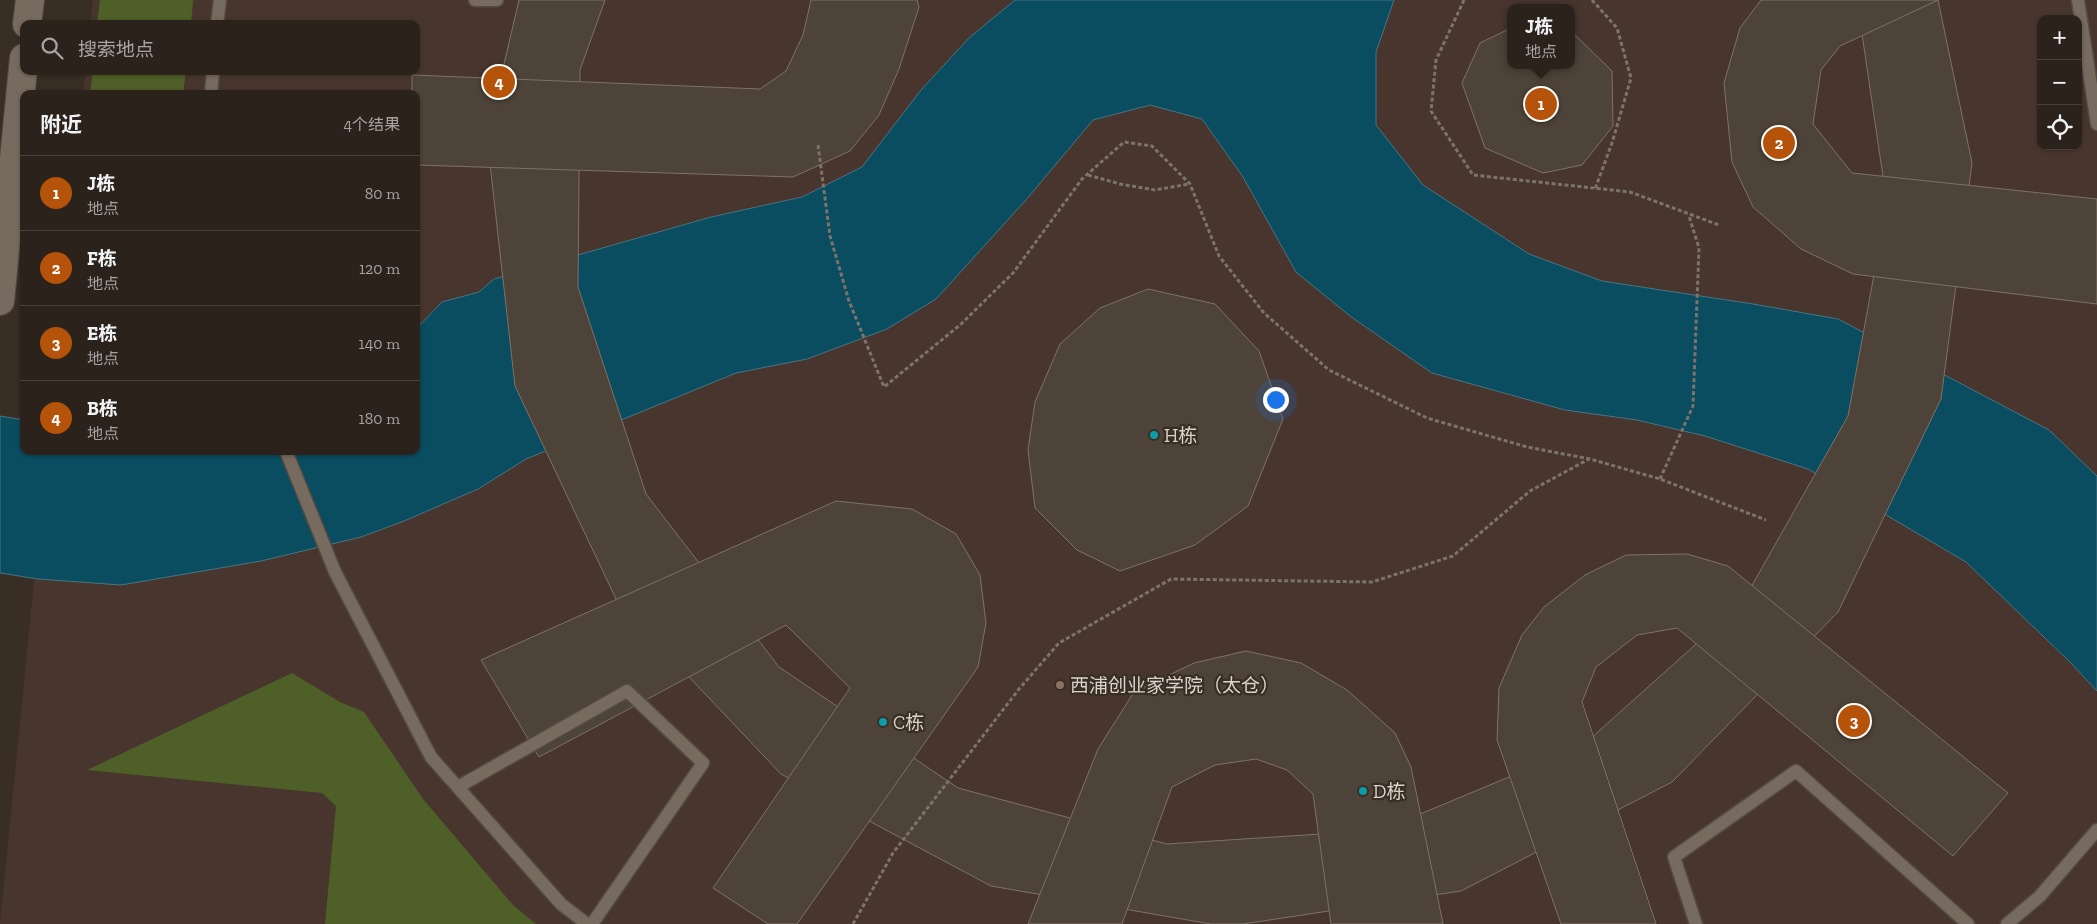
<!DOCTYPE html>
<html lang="zh">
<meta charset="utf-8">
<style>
body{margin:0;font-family:"Zilla Slab","Noto Sans SC",serif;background:#372f28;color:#f1f3f6}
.controls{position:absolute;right:15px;top:15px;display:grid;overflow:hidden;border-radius:10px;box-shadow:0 1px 4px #0004}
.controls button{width:45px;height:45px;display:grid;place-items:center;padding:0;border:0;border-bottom:1px solid #473f3a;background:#2b221b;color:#f1f3f6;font:25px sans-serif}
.you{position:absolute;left:1275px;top:399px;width:18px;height:18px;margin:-12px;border:4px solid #fff;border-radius:50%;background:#1a73e8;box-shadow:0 0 0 8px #1a73e833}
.badge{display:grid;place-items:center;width:32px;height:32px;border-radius:50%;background:#b45309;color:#fff;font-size:16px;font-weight:700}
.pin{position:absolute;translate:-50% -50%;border:2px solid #fff;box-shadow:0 1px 5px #0006}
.popup{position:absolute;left:1507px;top:4px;width:68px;height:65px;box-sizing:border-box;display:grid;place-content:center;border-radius:10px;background:#2b221b;filter:drop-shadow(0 1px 4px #0005);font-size:16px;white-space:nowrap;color:#a6a4a3}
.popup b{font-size:19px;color:#f1f3f6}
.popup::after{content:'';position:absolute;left:50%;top:100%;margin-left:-10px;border:10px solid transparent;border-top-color:#2b221b}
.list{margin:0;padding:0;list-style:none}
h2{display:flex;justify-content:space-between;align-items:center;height:65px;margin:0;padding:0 20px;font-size:21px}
h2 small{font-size:16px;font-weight:400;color:#a6a4a3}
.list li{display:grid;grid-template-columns:32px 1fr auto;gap:15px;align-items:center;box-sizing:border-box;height:75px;padding:0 20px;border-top:1px solid #473f3a}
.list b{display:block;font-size:19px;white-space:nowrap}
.list p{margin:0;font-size:16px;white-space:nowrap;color:#a6a4a3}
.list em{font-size:16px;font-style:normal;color:#a6a4a3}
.icon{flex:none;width:28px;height:28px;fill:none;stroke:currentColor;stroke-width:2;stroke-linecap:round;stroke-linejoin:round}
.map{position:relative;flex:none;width:2097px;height:924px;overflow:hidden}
.search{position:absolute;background:#2b221b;box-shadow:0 1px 4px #0004;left:20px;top:20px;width:400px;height:55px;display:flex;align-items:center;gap:12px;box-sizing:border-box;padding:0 18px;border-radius:10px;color:#a6a4a3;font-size:19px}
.panel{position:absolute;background:#2b221b;box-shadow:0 1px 4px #0004;left:20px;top:90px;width:400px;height:365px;border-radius:10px}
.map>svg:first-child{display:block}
</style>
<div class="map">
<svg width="2097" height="924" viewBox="0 0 2097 924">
<rect width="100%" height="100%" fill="#392e24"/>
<path fill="#48362e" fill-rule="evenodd" d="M93,0H2097V924H0L47,451H416V94H83L86,71H416V24H90ZM1511,8H1571V65H1511ZM2041,19H2078V146H2041Z"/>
<g fill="#4e6027">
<path d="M100,0H193L191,24H97Z"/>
<path d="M93,71H186L183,94H90Z"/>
<path d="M292,673L340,702L364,712L423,799L513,905L536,924H325L336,806L322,793L87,770Z"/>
</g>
<path fill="#0a4c60" stroke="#487481" d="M1015,0H1394L1376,52V125L1423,185L1529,254L1602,281L1753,304L1838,319L2049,430L2097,476V691L2070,662L1966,562L1808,469L1705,436L1637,420L1565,410L1432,373L1350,316L1296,272L1243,177L1202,119L1150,105L1093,120L1025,201L936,299L887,329L807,359L736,373L526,459L478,489L404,521L361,537L261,561L121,585L38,579L0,573V416L24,420V451H416V329L442,302L479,292L494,279L711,217L802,197L862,167L921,90L969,38Z"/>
<g fill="#4e4338" stroke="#7e7267">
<path d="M519,0H605L580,70L578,287L646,494L779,667L958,788L1167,844L1382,830L1581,747L1742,603L1848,416L1887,204L1857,0H1938L1972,163L1941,399L1838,612L1672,782L1461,891L1243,924H1211L991,886L781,774L617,601L515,386L487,137Z"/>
<path d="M811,0H917L919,7L899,69L879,115L850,151L793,177L416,165V94H412V75L760,89L786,71L803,35Z"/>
<path d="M1761,0H1938L1840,46L1821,70L1813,124L1852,173L2097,199V304L1853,274L1801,249L1753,207L1732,162L1724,83L1740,28Z"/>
<path d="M1511,28V65H1571V31L1612,71L1613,126L1582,165L1543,173L1485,148L1462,83L1480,43Z"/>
<path d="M1148,289L1215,304L1259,351L1283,419L1248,506L1195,545L1120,571L1077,550L1035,508L1028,450L1035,402L1060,344L1100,308Z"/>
<path d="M836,501L912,509L956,534L980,575L986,623L978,667L797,924H768L713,888L850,688L786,625L539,757L481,660Z"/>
<path d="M1687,554L1728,566L2008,793L1953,856L1677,628L1637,635L1596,667L1582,702L1656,924H1561L1497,740L1499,688L1522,635L1544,607L1585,575L1626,555Z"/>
<path d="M1246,651L1301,663L1347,690L1395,733L1411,767L1443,924H1331L1313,794L1287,770L1256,759L1215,765L1172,787L1122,924H1028L1098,749L1134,692L1194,663Z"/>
</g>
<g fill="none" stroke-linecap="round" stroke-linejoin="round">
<g stroke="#544b43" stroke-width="15">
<g id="lane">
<path d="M475,0H497"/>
<path d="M2078,0L2097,124"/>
<path d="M217,24L220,0"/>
<path d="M211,94L213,71"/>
<path d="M286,451L335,572L431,757L561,904L587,924"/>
<path d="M458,787L627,691L703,763L592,924"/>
<path d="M1696,924L1674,857L1796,771L1968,924"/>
<path d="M2007,924L2040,896L2097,830"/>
</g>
</g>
<g stroke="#544b43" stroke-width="30">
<g id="secondary">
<path d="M27,24L30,0"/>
<path d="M0,301L24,58"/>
</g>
</g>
<g stroke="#7c736a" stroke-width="3" stroke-dasharray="4 2.5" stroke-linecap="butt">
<path d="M1464,0L1436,60L1431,111L1473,175L1630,192L1719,225"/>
<path d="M1592,0L1617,28L1631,78L1612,143L1595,189"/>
<path d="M818,145L830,236L849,301L884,387L960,325L1013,273L1082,179L1124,142L1152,146L1190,184L1219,256L1264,313L1329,370L1427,418L1527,447L1590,459L1660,479L1766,520"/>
<path d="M1088,175L1120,184L1155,190L1189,184"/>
<path d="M1660,479L1693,406L1699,248L1689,216"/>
<path d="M853,924L893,853L1019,689L1059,643L1171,579L1372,582L1453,556L1530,491L1589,459"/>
</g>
<use href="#lane" stroke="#776a5f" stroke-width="12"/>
<use href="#secondary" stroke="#776a5f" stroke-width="28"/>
</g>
<g fill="#0f9aa8" stroke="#392e24" stroke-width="2">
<circle cx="1154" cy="435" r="5"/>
<circle cx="883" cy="722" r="5"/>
<circle cx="1363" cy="791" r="5"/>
</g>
<circle fill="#8d6e63" stroke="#392e24" stroke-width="2" cx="1060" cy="685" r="5"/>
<g text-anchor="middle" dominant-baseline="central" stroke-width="4.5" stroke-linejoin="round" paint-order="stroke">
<g font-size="19" fill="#dad3cd" stroke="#392e24" text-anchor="start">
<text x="1164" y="435">H栋</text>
<text x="1070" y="685">西浦创业家学院（太仓）</text>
<text x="893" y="722">C栋</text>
<text x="1373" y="791">D栋</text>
</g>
</g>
</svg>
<div class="controls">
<button>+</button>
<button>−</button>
<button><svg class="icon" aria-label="locate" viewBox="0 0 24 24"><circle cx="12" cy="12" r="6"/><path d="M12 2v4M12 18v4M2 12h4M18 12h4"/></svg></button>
</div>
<div class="you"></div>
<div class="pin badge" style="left:1541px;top:104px">1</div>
<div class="popup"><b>J栋</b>地点</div>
<div class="pin badge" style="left:1779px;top:143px">2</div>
<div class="pin badge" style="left:1854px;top:721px">3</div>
<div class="pin badge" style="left:499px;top:82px">4</div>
<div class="search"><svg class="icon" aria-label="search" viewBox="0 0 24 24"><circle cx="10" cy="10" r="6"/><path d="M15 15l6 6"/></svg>搜索地点</div>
<section class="panel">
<h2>附近<small>4个结果</small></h2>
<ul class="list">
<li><span class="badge">1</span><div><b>J栋</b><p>地点</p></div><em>80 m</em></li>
<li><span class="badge">2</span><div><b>F栋</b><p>地点</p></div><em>120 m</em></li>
<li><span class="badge">3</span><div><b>E栋</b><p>地点</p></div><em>140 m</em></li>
<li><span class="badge">4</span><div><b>B栋</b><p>地点</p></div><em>180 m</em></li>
</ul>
</section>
</div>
